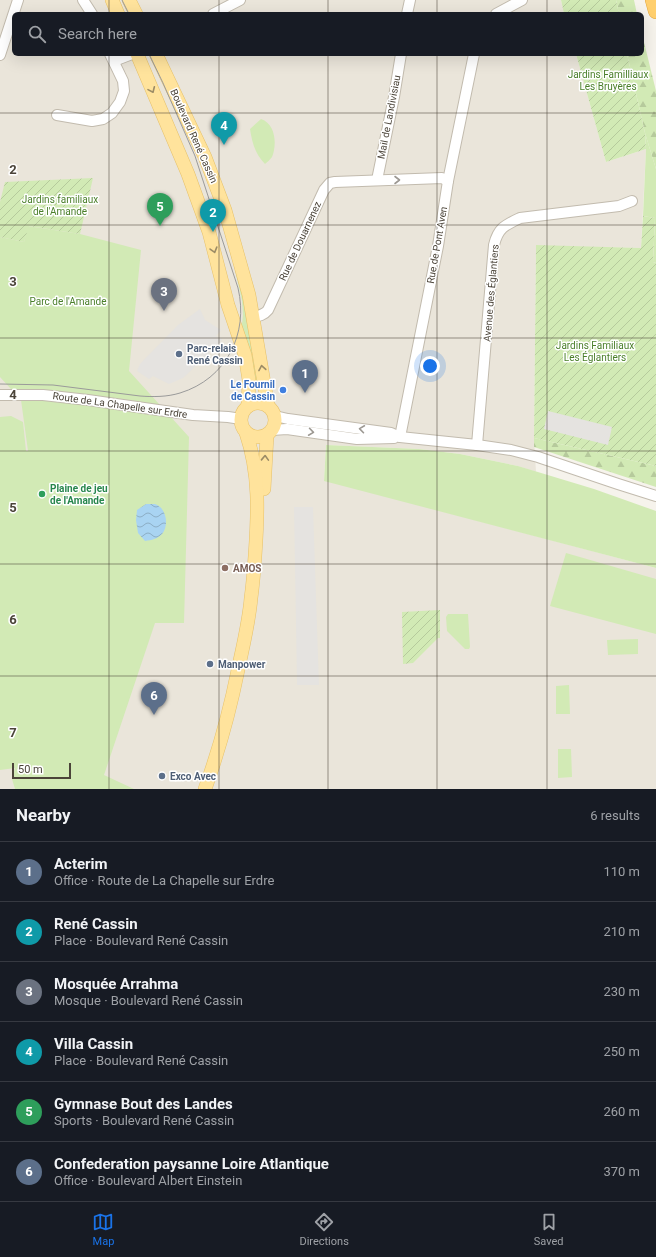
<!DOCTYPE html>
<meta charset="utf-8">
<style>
body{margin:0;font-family:Roboto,sans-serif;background:#20242c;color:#f1f3f6}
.scale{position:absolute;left:12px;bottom:10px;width:59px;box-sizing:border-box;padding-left:4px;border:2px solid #4b4439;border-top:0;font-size:11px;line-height:14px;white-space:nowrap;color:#4b4439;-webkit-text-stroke:3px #fff;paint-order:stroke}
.you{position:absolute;left:430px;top:366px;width:14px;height:14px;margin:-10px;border:3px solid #fff;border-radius:50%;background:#1a73e8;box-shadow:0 0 0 6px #1a73e833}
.badge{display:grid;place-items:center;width:26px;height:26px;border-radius:50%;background:#1a73e8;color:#fff;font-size:13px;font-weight:700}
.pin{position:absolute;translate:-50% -33px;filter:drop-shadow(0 1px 2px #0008)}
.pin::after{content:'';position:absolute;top:21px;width:14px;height:12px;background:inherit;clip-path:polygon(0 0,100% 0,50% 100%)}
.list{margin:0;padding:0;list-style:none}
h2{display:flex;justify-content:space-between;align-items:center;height:52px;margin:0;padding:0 16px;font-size:17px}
h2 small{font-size:13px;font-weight:400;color:#9ea1a6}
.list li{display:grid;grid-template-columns:26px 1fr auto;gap:12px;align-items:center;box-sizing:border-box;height:60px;padding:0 16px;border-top:1px solid #363941}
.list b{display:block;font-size:15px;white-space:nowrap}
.list p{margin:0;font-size:13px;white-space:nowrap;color:#9ea1a6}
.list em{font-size:13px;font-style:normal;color:#9ea1a6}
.icon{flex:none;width:22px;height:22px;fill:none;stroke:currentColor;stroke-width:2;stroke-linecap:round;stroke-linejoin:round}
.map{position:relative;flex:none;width:656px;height:789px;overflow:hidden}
.search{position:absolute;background:#171b24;box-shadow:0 4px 16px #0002;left:12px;right:12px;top:12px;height:44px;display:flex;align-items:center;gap:10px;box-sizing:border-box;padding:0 14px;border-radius:6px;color:#9ea1a6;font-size:15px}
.sheet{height:412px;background:#171b24}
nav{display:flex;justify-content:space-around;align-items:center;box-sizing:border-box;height:56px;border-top:1px solid #363941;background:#171b24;font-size:11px;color:#9ea1a6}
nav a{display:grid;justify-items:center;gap:2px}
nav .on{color:#1a73e8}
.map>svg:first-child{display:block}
</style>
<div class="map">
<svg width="656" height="789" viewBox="0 0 656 789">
<defs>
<pattern id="forest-firs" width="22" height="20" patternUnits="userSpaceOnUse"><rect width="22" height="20" fill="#d2eab5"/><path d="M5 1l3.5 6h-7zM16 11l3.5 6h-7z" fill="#b6ca9c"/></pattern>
<pattern id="garden-furrows" width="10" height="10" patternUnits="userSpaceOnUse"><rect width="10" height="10" fill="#d2eab5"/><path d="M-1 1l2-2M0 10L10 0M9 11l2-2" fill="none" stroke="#b6ca9c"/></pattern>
<pattern id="water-waves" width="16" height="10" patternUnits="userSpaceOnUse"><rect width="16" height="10" fill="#a9d4f2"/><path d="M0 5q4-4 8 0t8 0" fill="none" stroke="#8caec5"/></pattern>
</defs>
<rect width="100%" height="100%" fill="#f6f3ec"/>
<path fill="#eae5da" d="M0,0H561L564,14H14V54H576L606,162L646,149L641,248L536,246L534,438L536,472L518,466L460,454L419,449L326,445L324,480L656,568V789H0Z"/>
<g fill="#d2eab5">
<path d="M261,119C276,124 277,145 272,157C270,160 267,162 265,164C255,154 252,142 250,129Z"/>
<path d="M645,133L656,169V263L653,262L655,218L643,216L646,149Z"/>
<path d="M28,226L80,234L141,250L129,371L189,437L184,623H155L104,775L134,789H15L12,779L15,768L0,770V417L11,416L23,422L26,451L37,450L28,451L21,400L0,377V237L24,242Z"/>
<path d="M239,269L262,390H253L241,333L243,315L242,301L235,270Z"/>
<path d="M326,445L419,449L460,454L518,466L594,489L656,511V568L324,481Z"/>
<path d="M566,553L656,579V634L550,606Z"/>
<path d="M448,614H468L470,647L469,649H465L447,631L446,617Z"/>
<path d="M638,639V654L608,655L607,640Z"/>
<path d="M569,685L570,714H556V686Z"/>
<path d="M558,749H571L572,777L558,778Z"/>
</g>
<g fill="url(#forest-firs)">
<path d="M616,0H634L637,14H619Z"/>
<path d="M642,34L656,91V169L645,133L627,54H642Z"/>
<path d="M534,438L656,466V487L534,447Z"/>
</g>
<g fill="url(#garden-furrows)">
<path d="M561,0H616L619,14H564Z"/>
<path d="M576,54H627L645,133L646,149L606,162Z"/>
<path d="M93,178L80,234L29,226L24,242L0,237V202L5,182Z"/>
<path d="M643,216L655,218L653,262L656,263V466L534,438L536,245L641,248Z"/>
<path d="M440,610V638H438L413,663L403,664L402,612Z"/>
</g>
<g fill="#e5e3e0">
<path d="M200,309L205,320L221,330L216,336L222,339L219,344L183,378L169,384L153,376L149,379L137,371L140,364L178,325Z"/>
<path d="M548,411L612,427L608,445L544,429Z"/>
<path d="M294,507H313L319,685H297Z"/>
</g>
<path fill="url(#water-waves)" d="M146,504C149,504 153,504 155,504C167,508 169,526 162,534C157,539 152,540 145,541L138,533L136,520L137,510Z"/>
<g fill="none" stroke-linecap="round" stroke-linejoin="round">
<g stroke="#c2bbae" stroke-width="12">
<g id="minor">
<path d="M83,0L92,14"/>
<path d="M213,14L240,0"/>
<path d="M407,14L410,0"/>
<path d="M496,14L522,0"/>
<path d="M0,55L18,0"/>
<path d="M114,61L132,54"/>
<path d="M57,115L92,121L103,119L112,113L120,102L124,91L123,81L110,54"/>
<path d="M377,180L394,97L401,54"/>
<path d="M253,317C259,316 264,315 268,310L324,190L330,183L335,182L442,178L448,181"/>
<path d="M0,395H43L88,400L193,415L228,417L241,419"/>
<path d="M275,416L288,419L391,433L400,437L477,445L511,450L538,457L618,484L656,496"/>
<path d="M272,430L287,429L357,439L394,438"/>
<path d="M400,437L438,246L448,181L474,54"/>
<path d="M477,445L494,245C498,228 505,225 520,218L619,206L632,201"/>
</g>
</g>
<g stroke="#e6c16a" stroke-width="14">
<g id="major">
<path d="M112,0L118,14"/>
<path d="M129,0L136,14"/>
<path d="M137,54L188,174L209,232L228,305L245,355L249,380L248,406"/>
<path d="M156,54L205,157L225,210L249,295L268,406"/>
<circle cx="258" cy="420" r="17"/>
<path d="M264,489L267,436"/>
<path d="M205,789C219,750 230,710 238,670C243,646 249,622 251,598C253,584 254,570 255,556C258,514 260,474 246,433"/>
</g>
</g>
<g stroke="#e0a43c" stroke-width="16">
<path id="highway" d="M653,0L656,11"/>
</g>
<use href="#minor" stroke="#fff" stroke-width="10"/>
<use href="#major" stroke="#ffe39c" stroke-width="13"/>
<use href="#highway" stroke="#ffcf6e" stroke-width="15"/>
<g stroke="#9a9a9a" stroke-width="1">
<path d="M122,0L129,14"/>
<path d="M0,384L53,385L140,396C153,397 167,397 180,393C226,379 249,334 238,288L195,156L163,83L149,54"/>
</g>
</g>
<defs><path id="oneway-chevron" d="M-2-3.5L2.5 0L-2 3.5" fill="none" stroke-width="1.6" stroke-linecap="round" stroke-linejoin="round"/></defs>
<g stroke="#9c8c66">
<use href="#oneway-chevron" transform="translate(152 90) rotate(66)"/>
<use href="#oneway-chevron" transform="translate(214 250) rotate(74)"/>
<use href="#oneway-chevron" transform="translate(262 368) rotate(-100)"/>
<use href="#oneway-chevron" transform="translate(265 458) rotate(-88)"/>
</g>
<g stroke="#9c9892">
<use href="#oneway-chevron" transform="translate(397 180)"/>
<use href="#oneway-chevron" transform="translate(362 429) rotate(-172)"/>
<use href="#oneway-chevron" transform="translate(311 432) rotate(8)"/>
</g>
<path fill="none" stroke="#4b4439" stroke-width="1" stroke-opacity="0.55" d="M109,0V14M219,0V14M328,0V14M437,0V14M547,0V14M109,54V789M219,54V789M328,54V789M437,54V789M547,54V789M0,113H656M0,225H656M0,338H656M0,451H656M0,564H656M0,676H656"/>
<g fill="#5c6f8a" stroke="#fff" stroke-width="1.5">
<circle cx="179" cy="354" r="4"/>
<circle cx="210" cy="664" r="4"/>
<circle cx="162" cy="776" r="4"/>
</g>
<circle fill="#3f7fe0" stroke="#fff" stroke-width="1.5" cx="283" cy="390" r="4"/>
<circle fill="#2e9e5b" stroke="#fff" stroke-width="1.5" cx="42" cy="494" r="4"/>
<circle fill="#8d6e63" stroke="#fff" stroke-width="1.5" cx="225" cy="568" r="4"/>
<g text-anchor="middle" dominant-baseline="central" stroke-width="3" stroke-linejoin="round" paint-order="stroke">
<g font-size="10" fill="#4a7f2a" stroke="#fff">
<text x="608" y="74">Jardins Familliaux<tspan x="608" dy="12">Les Bruyères</tspan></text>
<text x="60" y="199">Jardins familiaux<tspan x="60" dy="12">de l'Amande</tspan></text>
<text x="68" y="301">Parc de l'Amande</text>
<text x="595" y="345">Jardins Familiaux<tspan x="595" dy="12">Les Églantiers</tspan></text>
</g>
<g font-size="10" fill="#4b4439" stroke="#fff">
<text transform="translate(389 117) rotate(-79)">Mail de Landivisiau</text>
<text transform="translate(194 136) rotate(66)">Boulevard René Cassin</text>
<text transform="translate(300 241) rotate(-65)">Rue de Douarnenez</text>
<text transform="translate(437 245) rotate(-80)">Rue de Pont Aven</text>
<text transform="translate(491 293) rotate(-85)">Avenue des Églantiers</text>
<text transform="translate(120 405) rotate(8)">Route de La Chapelle sur Erdre</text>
</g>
<g font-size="10" font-weight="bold" fill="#4e5e75" stroke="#fff" text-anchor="start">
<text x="187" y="348">Parc-relais<tspan x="187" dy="12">René Cassin</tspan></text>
<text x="218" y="664">Manpower</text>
<text x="170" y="776">Exco Avec</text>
</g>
<g font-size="10" font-weight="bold" fill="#366cbe" stroke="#fff" text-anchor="end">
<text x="275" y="384">Le Fournil<tspan x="275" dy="12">de Cassin</tspan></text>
</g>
<g font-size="10" font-weight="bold" fill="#27864d" stroke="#fff" text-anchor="start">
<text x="50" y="488">Plaine de jeu<tspan x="50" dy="12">de l'Amande</tspan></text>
</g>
<g font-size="10" font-weight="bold" fill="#785e54" stroke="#fff" text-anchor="start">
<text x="233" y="568">AMOS</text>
</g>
</g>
<g font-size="13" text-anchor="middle" font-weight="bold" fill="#4b4439" stroke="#fff" stroke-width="3" stroke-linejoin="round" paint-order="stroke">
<text x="13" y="174">2</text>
<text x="13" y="286">3</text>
<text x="13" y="399">4</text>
<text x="13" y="512">5</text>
<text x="13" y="624">6</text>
<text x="13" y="737">7</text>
</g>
</svg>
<div class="scale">50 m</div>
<div class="you"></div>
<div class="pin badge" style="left:305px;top:393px;background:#5c6f8a">1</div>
<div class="pin badge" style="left:213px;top:232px;background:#0f9aa8">2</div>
<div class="pin badge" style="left:164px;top:311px;background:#6b7280">3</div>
<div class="pin badge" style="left:224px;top:145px;background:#0f9aa8">4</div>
<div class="pin badge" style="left:160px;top:226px;background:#2e9e5b">5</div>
<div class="pin badge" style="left:154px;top:715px;background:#5c6f8a">6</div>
<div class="search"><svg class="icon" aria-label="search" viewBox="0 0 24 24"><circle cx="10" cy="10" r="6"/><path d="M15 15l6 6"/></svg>Search here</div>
</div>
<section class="sheet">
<h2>Nearby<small>6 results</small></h2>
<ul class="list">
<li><span class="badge" style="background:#5c6f8a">1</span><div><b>Acterim</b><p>Office · Route de La Chapelle sur Erdre</p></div><em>110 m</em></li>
<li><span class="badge" style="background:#0f9aa8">2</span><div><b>René Cassin</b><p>Place · Boulevard René Cassin</p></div><em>210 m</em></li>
<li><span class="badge" style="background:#6b7280">3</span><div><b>Mosquée Arrahma</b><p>Mosque · Boulevard René Cassin</p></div><em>230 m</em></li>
<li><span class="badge" style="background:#0f9aa8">4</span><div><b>Villa Cassin</b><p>Place · Boulevard René Cassin</p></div><em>250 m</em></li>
<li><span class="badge" style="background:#2e9e5b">5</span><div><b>Gymnase Bout des Landes</b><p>Sports · Boulevard René Cassin</p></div><em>260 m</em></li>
<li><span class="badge" style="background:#5c6f8a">6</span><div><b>Confederation paysanne Loire Atlantique</b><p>Office · Boulevard Albert Einstein</p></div><em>370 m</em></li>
</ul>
</section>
<nav>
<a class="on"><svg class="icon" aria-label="map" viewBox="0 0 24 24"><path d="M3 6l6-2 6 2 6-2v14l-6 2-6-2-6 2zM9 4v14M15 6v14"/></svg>Map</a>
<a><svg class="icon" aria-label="directions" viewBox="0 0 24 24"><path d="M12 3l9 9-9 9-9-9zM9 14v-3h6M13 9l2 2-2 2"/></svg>Directions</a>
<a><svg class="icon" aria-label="saved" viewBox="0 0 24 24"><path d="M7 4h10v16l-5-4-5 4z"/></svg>Saved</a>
</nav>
